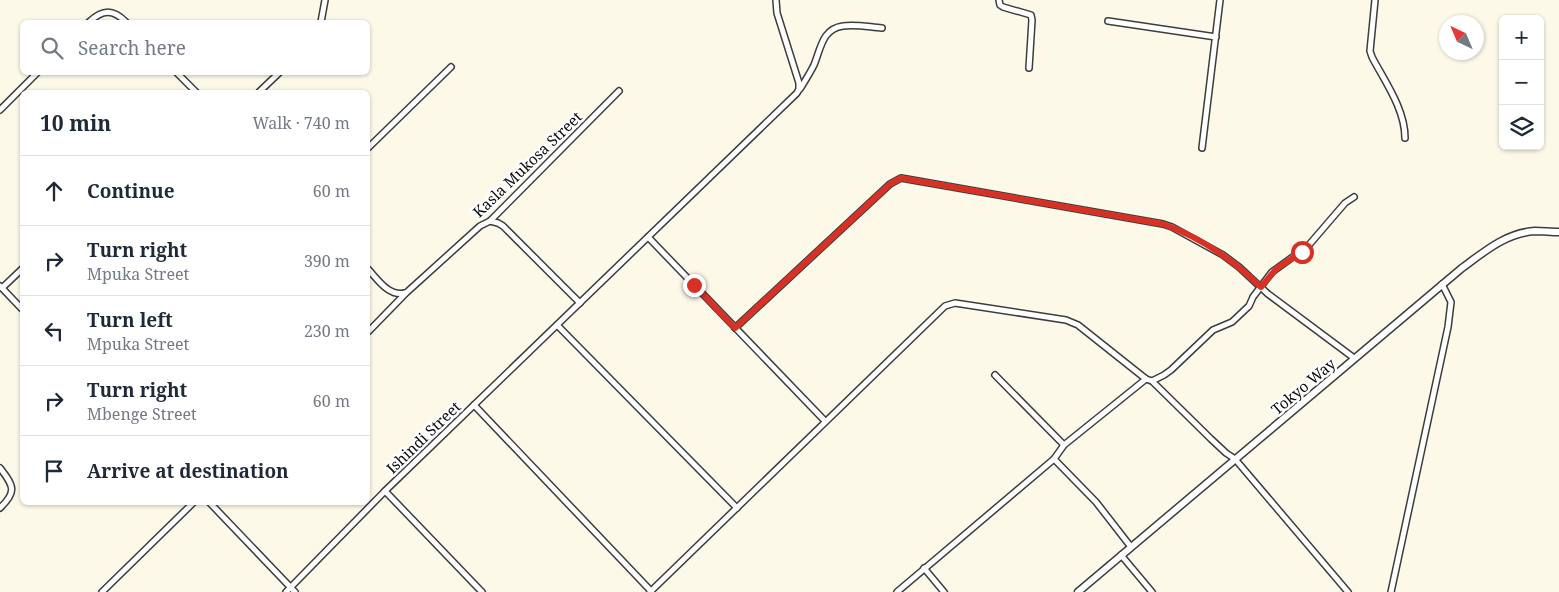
<!DOCTYPE html>
<meta charset="utf-8">
<style>
body{margin:0;font-family:"Noto Serif",serif;background:#f6f6f7;color:#1f2937}
.controls{position:absolute;right:15px;top:15px;display:grid;overflow:hidden;border-radius:8px;box-shadow:0 1px 4px #0004}
.controls button{width:45px;height:45px;display:grid;place-items:center;padding:0;border:0;border-bottom:1px solid #e0e1e3;background:#fff;color:#1f2937;font:25px sans-serif}
.compass{position:absolute;left:1439px;top:15px;width:45px;height:45px;border-radius:50%;background:#fff;box-shadow:0 1px 4px #0004;rotate:316deg}
.stop{position:absolute;width:15px;height:15px;margin:-11px;border:4px solid #d93025;border-radius:50%;background:#fff}
.stop.end{background:#d93025;border-color:#fff;box-shadow:0 1px 5px #0008}
.list{margin:0;padding:0;list-style:none}
h2{display:flex;justify-content:space-between;align-items:center;height:65px;margin:0;padding:0 20px;font-size:21px}
h2 small{font-size:16px;font-weight:400;color:#747a83}
.list li{display:grid;grid-template-columns:32px 1fr auto;gap:15px;align-items:center;box-sizing:border-box;height:70px;padding:0 20px;border-top:1px solid #e0e1e3}
.list b{display:block;font-size:19px;white-space:nowrap}
.list p{margin:0;font-size:16px;white-space:nowrap;color:#747a83}
.list em{font-size:16px;font-style:normal;color:#747a83}
.icon{flex:none;width:28px;height:28px;fill:none;stroke:currentColor;stroke-width:2;stroke-linecap:round;stroke-linejoin:round}
.map{position:relative;flex:none;width:1559px;height:592px;overflow:hidden}
.search{position:absolute;background:#fff;box-shadow:0 1px 4px #0004;left:20px;top:20px;width:350px;height:55px;display:flex;align-items:center;gap:12px;box-sizing:border-box;padding:0 18px;border-radius:8px;color:#747a83;font-size:19px}
.panel{position:absolute;background:#fff;box-shadow:0 1px 4px #0004;left:20px;top:90px;width:350px;height:415px;border-radius:8px}
.map>svg:first-child{display:block}
</style>
<div class="map">
<svg width="1559" height="592" viewBox="0 0 1559 592">
<rect width="100%" height="100%" fill="#fdf9e9"/>
<g fill="none" stroke-linecap="round" stroke-linejoin="round">
<g stroke="#3d3d3d" stroke-width="8">
<g id="minor">
<path d="M999,0L1000,5L1003,7L1031,15L1032,20L1029,68"/>
<path d="M1375,0L1370,51L1372,57C1385,82 1405,109 1405,138"/>
<path d="M1108,21L1216,37"/>
<path d="M89,22C103,9 113,9 126,22"/>
<path d="M321,22L325,0"/>
<path d="M176,72L196,92"/>
<path d="M800,89C805,81 810,73 814,65C821,48 822,29 843,26C855,24 869,27 882,28"/>
<path d="M259,92L280,72"/>
<path d="M0,110L38,72"/>
<path d="M368,148L451,67"/>
<path d="M1202,148L1220,0"/>
<path d="M490,221L498,223L503,226L580,303"/>
<path d="M648,237L825,421"/>
<path d="M368,269C378,280 389,297 405,293"/>
<path d="M0,286L22,309"/>
<path d="M2,288L22,269"/>
<path d="M557,325L737,508"/>
<path d="M735,328L890,184L901,178L1163,224L1172,227L1223,255L1239,267L1268,294L1354,358"/>
<path d="M368,332L406,293L480,226L490,221L619,91"/>
<path d="M995,375L1064,445"/>
<path d="M1152,381L1164,375L1171,370L1213,330L1232,322L1249,306L1253,297L1272,272L1308,246L1345,203L1354,197"/>
<path d="M474,405L651,591"/>
<path d="M1054,459L1096,502L1131,547"/>
<path d="M0,468C14,486 17,492 0,508"/>
<path d="M385,491L482,592"/>
<path d="M209,502L295,592"/>
<path d="M1121,555L1152,592"/>
<path d="M924,568L944,592"/>
<path d="M102,592L194,502"/>
<path d="M286,592L385,491L797,93L799,89V83L777,13L776,0"/>
<path d="M650,592L945,306L955,303L1066,320L1078,325L1146,379L1152,381L1211,439L1226,453L1235,459L1348,592"/>
<path d="M897,592L1054,459L1064,445L1146,379"/>
<path d="M1391,592L1448,327L1451,302L1442,284"/>
</g>
</g>
<g stroke="#3d3d3d" stroke-width="9">
<path id="tertiary" d="M1078,592L1462,268C1485,251 1506,233 1535,231C1543,231 1551,232 1559,232"/>
</g>
<use href="#minor" stroke="#fff" stroke-width="5"/>
<use href="#tertiary" stroke="#fff" stroke-width="6"/>
</g>
<g fill="none" stroke-linecap="round" stroke-linejoin="round">
<path stroke="#d93025" stroke-width="6" d="M694,285L735,328L890,184L901,178L1163,224C1200,237 1233,260 1261,287L1277,268L1302,252"/>
</g>
<g text-anchor="middle" dominant-baseline="central" stroke-width="5" stroke-linejoin="round" paint-order="stroke">
<g font-size="15" fill="#0a0a0a" stroke="#fff">
<text transform="translate(527 164) rotate(-44)">Kasla Mukosa Street</text>
<text transform="translate(1303 386) rotate(-40)">Tokyo Way</text>
<text transform="translate(423 437) rotate(-44)">Ishindi Street</text>
</g>
</g>
</svg>
<div class="controls">
<button>+</button>
<button>−</button>
<button><svg class="icon" aria-label="layers" viewBox="0 0 24 24"><path d="M12 4l9 5-9 5-9-5zM3 14l9 5 9-5"/></svg></button>
</div>
<svg class="compass" viewBox="-18 -18 36 36"><path d="M0-13l5 13h-10z" fill="#e53935"/><path d="M0 13l5-13h-10z" fill="#747a83"/></svg>
<div class="stop" style="left:1302px;top:252px"></div>
<div class="stop end" style="left:694px;top:285px"></div>
<div class="search"><svg class="icon" aria-label="search" viewBox="0 0 24 24"><circle cx="10" cy="10" r="6"/><path d="M15 15l6 6"/></svg>Search here</div>
<section class="panel">
<h2>10 min<small>Walk · 740 m</small></h2>
<ul class="list">
<li><svg class="icon" aria-label="ahead" viewBox="0 0 24 24"><path d="M12 20V5M6 11l6-6 6 6"/></svg><div><b>Continue</b></div><em>60 m</em></li>
<li><svg class="icon" aria-label="right" viewBox="0 0 24 24"><path d="M7 20v-9h11M14 6l5 5-5 5"/></svg><div><b>Turn right</b><p>Mpuka Street</p></div><em>390 m</em></li>
<li><svg class="icon" aria-label="left" viewBox="0 0 24 24"><path d="M17 20v-9H6M10 6l-5 5 5 5"/></svg><div><b>Turn left</b><p>Mpuka Street</p></div><em>230 m</em></li>
<li><svg class="icon" aria-label="right" viewBox="0 0 24 24"><path d="M7 20v-9h11M14 6l5 5-5 5"/></svg><div><b>Turn right</b><p>Mbenge Street</p></div><em>60 m</em></li>
<li><svg class="icon" aria-label="arrive" viewBox="0 0 24 24"><path d="M6 21V4h12l-3 4 3 4H6"/></svg><div><b>Arrive at destination</b></div></li>
</ul>
</section>
</div>
